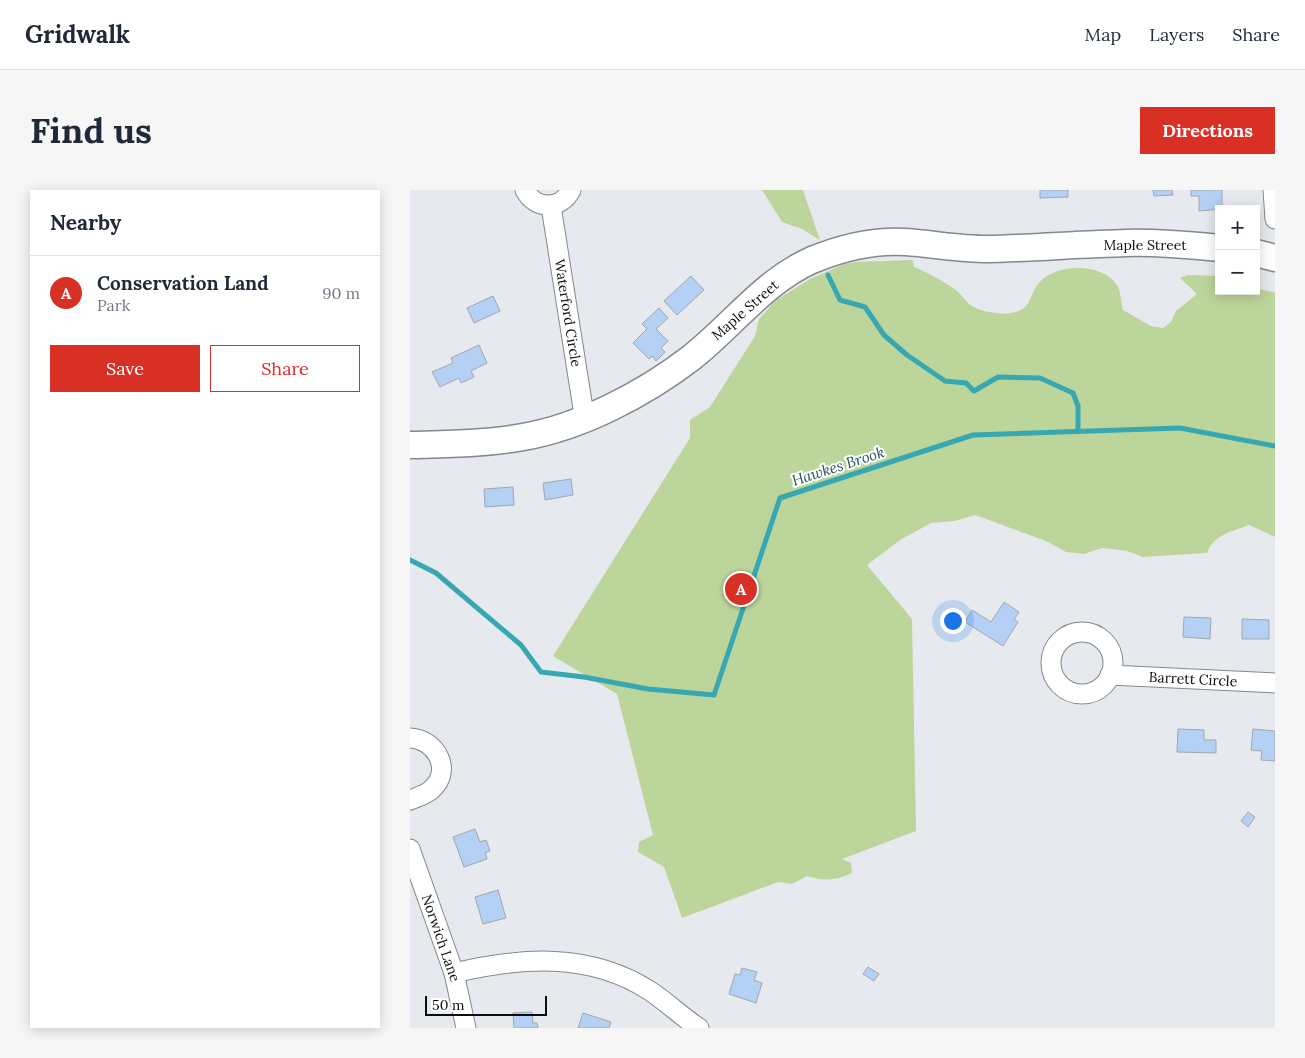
<!DOCTYPE html>
<meta charset="utf-8">
<style>
body{margin:0;font-family:Lora,serif;background:#f6f6f7;color:#1f2937}
.controls{position:absolute;right:15px;top:15px;display:grid;overflow:hidden;border-radius:0px;box-shadow:0 2px 12px #0003}
.controls button{width:45px;height:45px;display:grid;place-items:center;padding:0;border:0;border-bottom:1px solid #e0e1e3;background:#fff;color:#1f2937;font:25px sans-serif}
.scale{position:absolute;left:15px;bottom:12px;width:122px;box-sizing:border-box;padding-left:5px;border:2px solid #0c0d0f;border-top:0;font-size:14px;line-height:18px;white-space:nowrap;color:#0c0d0f;-webkit-text-stroke:4px #fff;paint-order:stroke}
.you{position:absolute;left:542px;top:430px;width:18px;height:18px;margin:-12px;border:4px solid #fff;border-radius:50%;background:#1a73e8;box-shadow:0 0 0 8px #1a73e833}
.badge{display:grid;place-items:center;width:32px;height:32px;border-radius:50%;background:#d93025;color:#fff;font-size:16px;font-weight:700}
.pin{position:absolute;translate:-50% -50%;border:2px solid #fff;box-shadow:0 1px 5px #0006}
.list{margin:0;padding:0;list-style:none}
h2{display:flex;justify-content:space-between;align-items:center;height:65px;margin:0;padding:0 20px;font-size:21px}
h2 small{font-size:16px;font-weight:400;color:#747a83}
.list li{display:grid;grid-template-columns:32px 1fr auto;gap:15px;align-items:center;box-sizing:border-box;height:75px;padding:0 20px;border-top:1px solid #e0e1e3}
.list b{display:block;font-size:19px;white-space:nowrap}
.list p{margin:0;font-size:16px;white-space:nowrap;color:#747a83}
.list em{font-size:16px;font-style:normal;color:#747a83}
.actions{display:flex;gap:10px;padding:15px 20px}
.actions a{flex:1;padding:11px 0;border:1px solid #d93025;border-radius:0px;text-align:center;font-size:18px;color:#d93025}
.actions .main{background:#d93025;color:#fff}
.map{position:relative;flex:none;width:865px;height:838px;overflow:hidden;border-radius:0px}
header{display:flex;align-items:center;gap:30px;box-sizing:border-box;height:70px;padding:0 25px;background:#fff;border-bottom:1px solid #e0e1e3}
header strong{font-size:24px}
nav{display:flex;gap:28px;margin-inline-start:auto;font-size:18px}
.intro{display:flex;align-items:center;justify-content:space-between;box-sizing:border-box;height:120px;padding:0 30px}
h1{margin:0;font-size:35px}
.button{padding:12px 22px;border-radius:0px;background:#d93025;color:#fff;font-size:18px;font-weight:700}
main{display:flex;gap:30px;padding:0 30px}
aside{flex:1;background:#fff;border-radius:0px;box-shadow:0 2px 12px #0003}
.map>svg:first-child{display:block}
</style>
<header>
<strong>Gridwalk</strong>
<nav><a>Map</a><a>Layers</a><a>Share</a></nav>
</header>
<div class="intro"><h1>Find us</h1><a class="button">Directions</a></div>
<main>
<aside>
<h2>Nearby<small></small></h2>
<ul class="list">
<li><span class="badge">A</span><div><b>Conservation Land</b><p>Park</p></div><em>90 m</em></li>
</ul>
<div class="actions"><a class="main">Save</a><a>Share</a></div>
</aside>
<div class="map">
<svg width="865" height="838" viewBox="0 0 865 838">
<rect width="100%" height="100%" fill="#e6eaef"/>
<g fill="#bcd59a">
<path d="M352,0H393L410,50L392,39L372,32Z"/>
<path d="M503,70L504,77C518,83 534,91 547,101C553,106 557,114 564,117C573,122 591,125 601,123C622,120 619,105 628,94C644,73 692,72 707,95C711,101 711,113 713,120L741,136L753,138L761,132L766,121L787,104L770,88L778,85L809,86V101H846V99L865,102V347L839,335C823,341 803,345 797,363L733,367L717,361L692,358L674,364L656,362L636,351L565,325L545,331L521,333L490,350L457,375L502,429L506,641L432,669L441,673L442,683C424,691 415,691 397,686L382,694L368,692L272,728L254,677L228,662L229,652L243,645L207,504L143,466L280,248V230L300,217L345,146L349,129L365,111L400,89L432,75L445,72Z"/>
</g>
<g fill="none" stroke-linecap="round" stroke-linejoin="round">
<g stroke="#37a7b1" stroke-width="5">
<path d="M418,85L430,110L455,117L474,145L497,165L535,191L556,193L564,201L588,187L630,188L663,203L668,216V241"/>
<path d="M0,370L26,383L111,455L131,482L174,487L238,499L304,505L370,308L563,245L770,238L865,256"/>
</g>
</g>
<g fill="#b5d0f5" stroke="#a3a6ab">
<path d="M630,0H658V7L630,8Z"/>
<path d="M743,0H762L763,5L744,6Z"/>
<path d="M781,0H812V19L789,21V6H781Z"/>
<path d="M281,86L294,100L267,125L254,111Z"/>
<path d="M83,106L90,121L64,133L57,118Z"/>
<path d="M249,118L258,128L246,139L258,151L251,158L255,162L246,171L242,166L239,169L223,153L237,139L232,134Z"/>
<path d="M69,155L77,173L61,181L64,187L51,193L49,188L30,197L22,182L43,173L41,168Z"/>
<path d="M161,289L163,305L135,310L133,293Z"/>
<path d="M103,297L104,315L75,317L74,299Z"/>
<path d="M594,412L609,422L604,430L608,432L593,456L555,432L562,420L581,432Z"/>
<path d="M774,427L801,428L800,449L773,447Z"/>
<path d="M832,429L859,430V449H832Z"/>
<path d="M768,539L794,540V550H806V563L767,562Z"/>
<path d="M843,539L865,541V571L851,570L852,561L841,560Z"/>
<path d="M838,622L845,627L838,637L831,631Z"/>
<path d="M65,639L70,652L76,650L80,661L75,663L77,669L54,677L43,647Z"/>
<path d="M88,700L96,728L73,734L65,707Z"/>
<path d="M458,777L469,784L464,791L453,784Z"/>
<path d="M332,778L347,782L344,790L352,793L346,813L319,804L325,784L330,785Z"/>
<path d="M122,822L123,833H127L128,838H104L103,823Z"/>
<path d="M173,823L201,832L199,838H168Z"/>
</g>
<g fill="none" stroke-linecap="round" stroke-linejoin="round">
<g stroke="#84878b" stroke-width="21">
<g id="street">
<path d="M115,0C125,20 151,20 161,0"/>
<path d="M863,0L865,29"/>
<path d="M141,16L175,231"/>
<circle cx="672" cy="473" r="31"/>
<path d="M700,485L865,493"/>
<path d="M0,548C26,549 43,580 22,599C16,605 7,607 0,610"/>
<path d="M0,659L44,783L56,838"/>
<path d="M44,783C111,767 180,762 240,801C257,812 272,827 289,838"/>
</g>
</g>
<g stroke="#84878b" stroke-width="29">
<g id="secondary">
<path d="M846,63L865,68"/>
<path d="M0,255C37,254 76,254 113,247C171,237 234,204 281,168C322,136 353,92 402,70C431,58 465,50 496,52C523,54 550,59 578,59C625,58 671,54 717,53C748,52 778,55 809,58"/>
</g>
</g>
<use href="#street" stroke="#fff" stroke-width="19"/>
<use href="#secondary" stroke="#fff" stroke-width="26"/>
</g>
<g text-anchor="middle" dominant-baseline="central" stroke-width="4" stroke-linejoin="round" paint-order="stroke">
<g font-size="14" fill="#0c0d0f" stroke="#fff">
<text x="735" y="55">Maple Street</text>
<text transform="translate(335 120) rotate(-41)">Maple Street</text>
<text transform="translate(158 123) rotate(81)">Waterford Circle</text>
<text transform="translate(783 489) rotate(3)">Barrett Circle</text>
<text transform="translate(31 748) rotate(71)">Norwich Lane</text>
</g>
<g font-size="15" font-style="italic" fill="#245458" stroke="#fff">
<text transform="translate(428 276) rotate(-18)">Hawkes Brook</text>
</g>
</g>
</svg>
<div class="controls">
<button>+</button>
<button>−</button>
</div>
<div class="scale">50 m</div>
<div class="you"></div>
<div class="pin badge" style="left:331px;top:399px">A</div>
</div>
</main>
